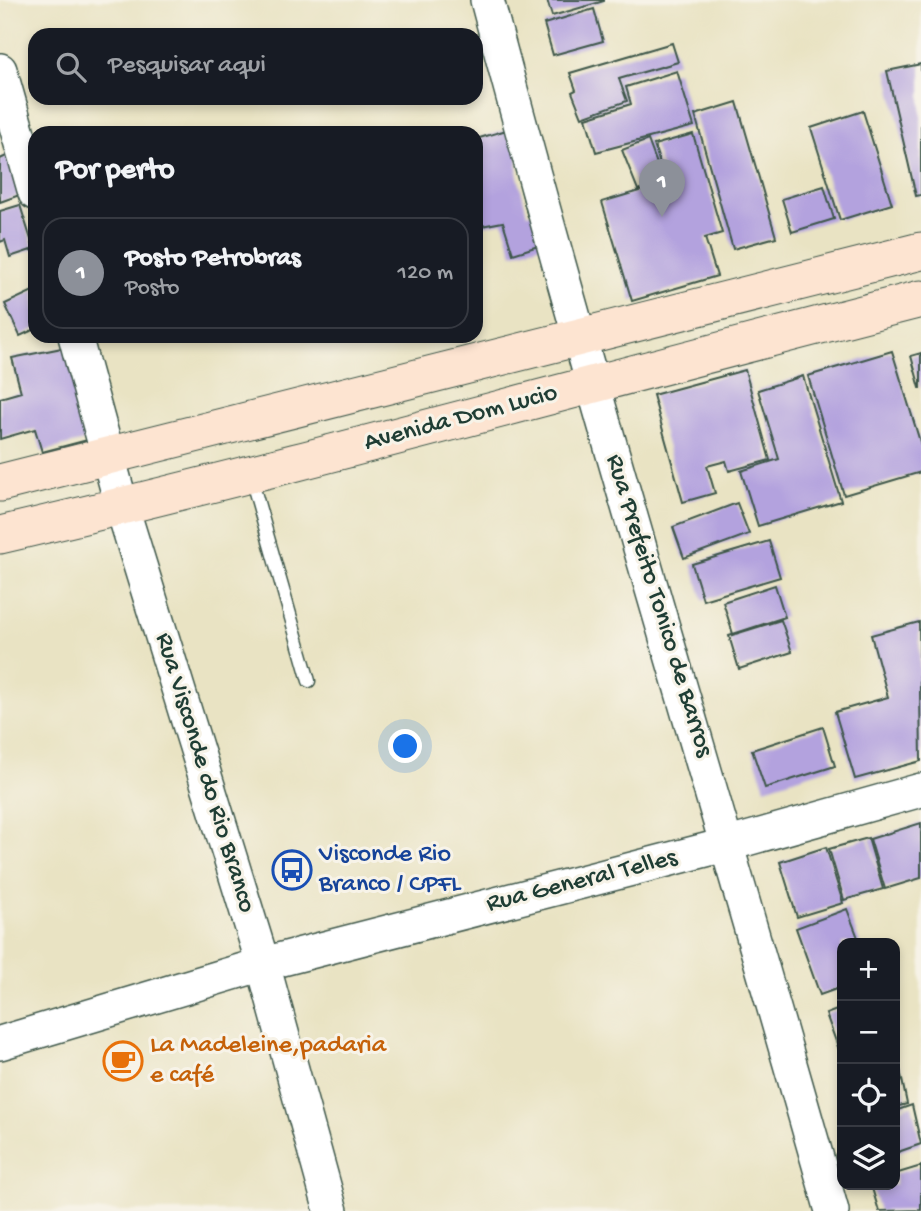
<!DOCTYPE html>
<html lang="pt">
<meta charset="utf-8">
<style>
body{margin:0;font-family:"Gochi Hand",sans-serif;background:#20242c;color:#f1f3f6}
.controls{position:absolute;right:21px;bottom:21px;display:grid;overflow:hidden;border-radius:14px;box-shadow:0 4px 10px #0003}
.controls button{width:63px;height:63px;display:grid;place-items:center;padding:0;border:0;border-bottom:2px solid #363941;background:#171b24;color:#f1f3f6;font:35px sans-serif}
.you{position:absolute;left:406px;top:747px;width:24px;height:24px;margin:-18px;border:5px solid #fff;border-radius:50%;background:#1a73e8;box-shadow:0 0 0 10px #1a73e833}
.badge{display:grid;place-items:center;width:46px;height:46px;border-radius:50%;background:#8c9099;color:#fff;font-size:23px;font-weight:700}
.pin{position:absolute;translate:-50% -58px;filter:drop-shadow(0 2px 4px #0008)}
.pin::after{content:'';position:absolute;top:37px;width:24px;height:21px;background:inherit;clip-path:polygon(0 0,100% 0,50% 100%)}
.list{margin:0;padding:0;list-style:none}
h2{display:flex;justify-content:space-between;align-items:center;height:91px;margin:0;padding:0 28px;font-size:30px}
h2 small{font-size:23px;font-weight:400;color:#9ea1a6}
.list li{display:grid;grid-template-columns:46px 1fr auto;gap:21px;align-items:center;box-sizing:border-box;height:112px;margin:0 14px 14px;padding:0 14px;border:2px solid #363941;border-radius:21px}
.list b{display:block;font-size:26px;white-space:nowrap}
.list p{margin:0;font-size:23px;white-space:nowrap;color:#9ea1a6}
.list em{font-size:23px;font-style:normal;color:#9ea1a6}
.icon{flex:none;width:38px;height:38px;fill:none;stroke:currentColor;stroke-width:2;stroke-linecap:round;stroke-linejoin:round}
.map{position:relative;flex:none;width:921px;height:1211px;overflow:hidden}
.search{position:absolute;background:#171b24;box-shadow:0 4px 10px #0003;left:28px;top:28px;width:455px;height:77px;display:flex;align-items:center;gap:18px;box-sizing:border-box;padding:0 24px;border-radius:21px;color:#9ea1a6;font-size:26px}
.panel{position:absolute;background:#171b24;box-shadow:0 4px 10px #0003;left:28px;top:126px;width:455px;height:217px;border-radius:21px}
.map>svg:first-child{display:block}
</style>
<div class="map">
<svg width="921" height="1211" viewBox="0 0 921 1211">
<rect width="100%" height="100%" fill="#f7f3e8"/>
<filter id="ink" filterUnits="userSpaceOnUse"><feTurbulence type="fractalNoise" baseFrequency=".0143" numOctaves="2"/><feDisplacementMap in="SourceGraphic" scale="14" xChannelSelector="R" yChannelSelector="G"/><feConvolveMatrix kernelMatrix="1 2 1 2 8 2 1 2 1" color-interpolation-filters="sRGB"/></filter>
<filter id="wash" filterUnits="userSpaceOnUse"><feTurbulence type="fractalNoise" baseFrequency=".00686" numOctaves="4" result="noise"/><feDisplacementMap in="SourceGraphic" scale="28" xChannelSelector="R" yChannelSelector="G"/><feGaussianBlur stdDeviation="1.57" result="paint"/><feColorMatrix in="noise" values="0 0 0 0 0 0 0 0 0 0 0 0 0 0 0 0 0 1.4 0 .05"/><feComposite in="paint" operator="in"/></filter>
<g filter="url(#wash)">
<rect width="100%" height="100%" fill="#e9e3c3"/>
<g id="blocks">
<g fill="#b3a2de">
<path d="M547,0H604V1L552,16Z"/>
<path d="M594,9L603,41L553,55L544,24Z"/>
<path d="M672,43L678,62L619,79L627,101L582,117L572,92L576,90L570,73Z"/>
<path d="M921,64V195L916,196L887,71Z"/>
<path d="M677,71L694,126L596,152L586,118L631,104L626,87Z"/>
<path d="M737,102L776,237L733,249L695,115Z"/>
<path d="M863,111L892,204L840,220L811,128Z"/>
<path d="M520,126L517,172L527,214L544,209L554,241L513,254L503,222L476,227V139Z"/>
<path d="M693,134L722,233L705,238L717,276L632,301L602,202L666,183L654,145Z"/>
<path d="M648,140L663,180L638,190L622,150Z"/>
<path d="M13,153L28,192L0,202V159Z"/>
<path d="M824,186L834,219L792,232L782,199Z"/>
<path d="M20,205L34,249L10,257L5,240L0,242V211Z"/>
<path d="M35,290V329L20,336L5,304Z"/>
<path d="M72,346L99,437L42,452L35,429L0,439V398L21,392L12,358Z"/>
<path d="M892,351L921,445V472L844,495L808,376Z"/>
<path d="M921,353V388H920L911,356Z"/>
<path d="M745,370L770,460L729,471L726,461L707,466L715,493L683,502L653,395Z"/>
<path d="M803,376L841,501L758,526L741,471L779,459L758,390Z"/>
<path d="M737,503L749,534L684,558L673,527Z"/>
<path d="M769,541L780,577L703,600L692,564Z"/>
<path d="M775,585L785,617L733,634L723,602Z"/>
<path d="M781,620L792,652L739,669L729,636Z"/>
<path d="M919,622L921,761L855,779L835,712L888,697L871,635Z"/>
<path d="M823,727L835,766L765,788L752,750Z"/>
<path d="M921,823V878L885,889L870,839Z"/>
<path d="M868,838L883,889L844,900L829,849Z"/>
<path d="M826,847L843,903L797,917L780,862Z"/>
<path d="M847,909L860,943H842V987L820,995L796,928Z"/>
<path d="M842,1008V1058L826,1014Z"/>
<path d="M899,1065L907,1104L895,1107V1066Z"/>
<path d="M912,1105L921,1144L895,1153V1111Z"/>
<path d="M921,1166V1210L879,1211L871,1185H895V1174Z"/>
</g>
</g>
</g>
<g filter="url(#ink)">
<use href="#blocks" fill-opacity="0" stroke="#3d5649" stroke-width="2"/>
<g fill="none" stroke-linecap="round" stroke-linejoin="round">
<g stroke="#3d5649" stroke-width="15">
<path id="service" d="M251,478L309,681"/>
</g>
<g stroke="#3d5649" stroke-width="36">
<g id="tertiary">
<path d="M487,0C594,406 718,807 832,1211"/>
<path d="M0,70L35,193"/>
<path d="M75,336L122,507L263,964L331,1211"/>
<path d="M0,1043L263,964L729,844L921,790"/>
</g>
</g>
<g stroke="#3d5649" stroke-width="39">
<g id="secondary">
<path d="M0,483L921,251"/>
<path d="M0,535C309,463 614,377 921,299"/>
</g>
</g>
<use href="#service" stroke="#fff" stroke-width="12"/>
<use href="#tertiary" stroke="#fff" stroke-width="33"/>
<use href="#secondary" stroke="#fde4d1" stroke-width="37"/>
</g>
</g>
<defs>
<g id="bus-ring" transform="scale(2.0125)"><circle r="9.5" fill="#f7f3e8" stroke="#1a4fb4" stroke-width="1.5"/><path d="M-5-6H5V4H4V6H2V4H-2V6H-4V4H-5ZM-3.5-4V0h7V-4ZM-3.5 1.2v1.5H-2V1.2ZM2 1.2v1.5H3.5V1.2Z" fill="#1a4fb4"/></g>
<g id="cafe-ring" transform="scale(2.0125)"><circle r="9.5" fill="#f7f3e8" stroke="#e8710a" stroke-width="1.5"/><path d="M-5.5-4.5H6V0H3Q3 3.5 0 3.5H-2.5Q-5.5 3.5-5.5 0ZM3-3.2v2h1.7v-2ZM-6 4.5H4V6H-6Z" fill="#e8710a"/></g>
</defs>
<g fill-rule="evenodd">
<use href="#bus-ring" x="292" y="870"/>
<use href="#cafe-ring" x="123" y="1061"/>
</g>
<g text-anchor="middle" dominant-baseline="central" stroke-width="6" stroke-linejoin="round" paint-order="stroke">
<g font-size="26" fill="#1f3d34" stroke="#f7f3e8">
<text transform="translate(461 419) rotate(-15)">Avenida Dom Lucio</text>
<text transform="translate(658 606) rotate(73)">Rua Prefeito Tonico de Barros</text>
<text transform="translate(204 773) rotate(73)">Rua Visconde do Rio Branco</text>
<text transform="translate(582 882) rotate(-14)">Rua General Telles</text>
</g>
<g font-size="26" fill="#164399" stroke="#f7f3e8" text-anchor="start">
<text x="319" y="855">Visconde Rio<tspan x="319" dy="30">Branco / CPFL</tspan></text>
</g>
<g font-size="26" fill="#c56008" stroke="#f7f3e8" text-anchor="start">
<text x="150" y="1046">La Madeleine,padaria<tspan x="150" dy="30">e café</tspan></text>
</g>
</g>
</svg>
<div class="controls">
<button>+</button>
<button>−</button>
<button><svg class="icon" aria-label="locate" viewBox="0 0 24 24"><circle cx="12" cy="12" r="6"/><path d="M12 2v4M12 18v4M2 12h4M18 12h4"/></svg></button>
<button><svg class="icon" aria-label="layers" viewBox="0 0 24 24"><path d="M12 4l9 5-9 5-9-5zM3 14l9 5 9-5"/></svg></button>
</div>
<div class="you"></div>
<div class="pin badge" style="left:662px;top:217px">1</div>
<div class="search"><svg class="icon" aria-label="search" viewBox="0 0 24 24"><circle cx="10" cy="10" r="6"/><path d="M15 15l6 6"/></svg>Pesquisar aqui</div>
<section class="panel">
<h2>Por perto<small></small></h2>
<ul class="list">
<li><span class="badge">1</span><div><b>Posto Petrobras</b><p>Posto</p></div><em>120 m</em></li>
</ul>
</section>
</div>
